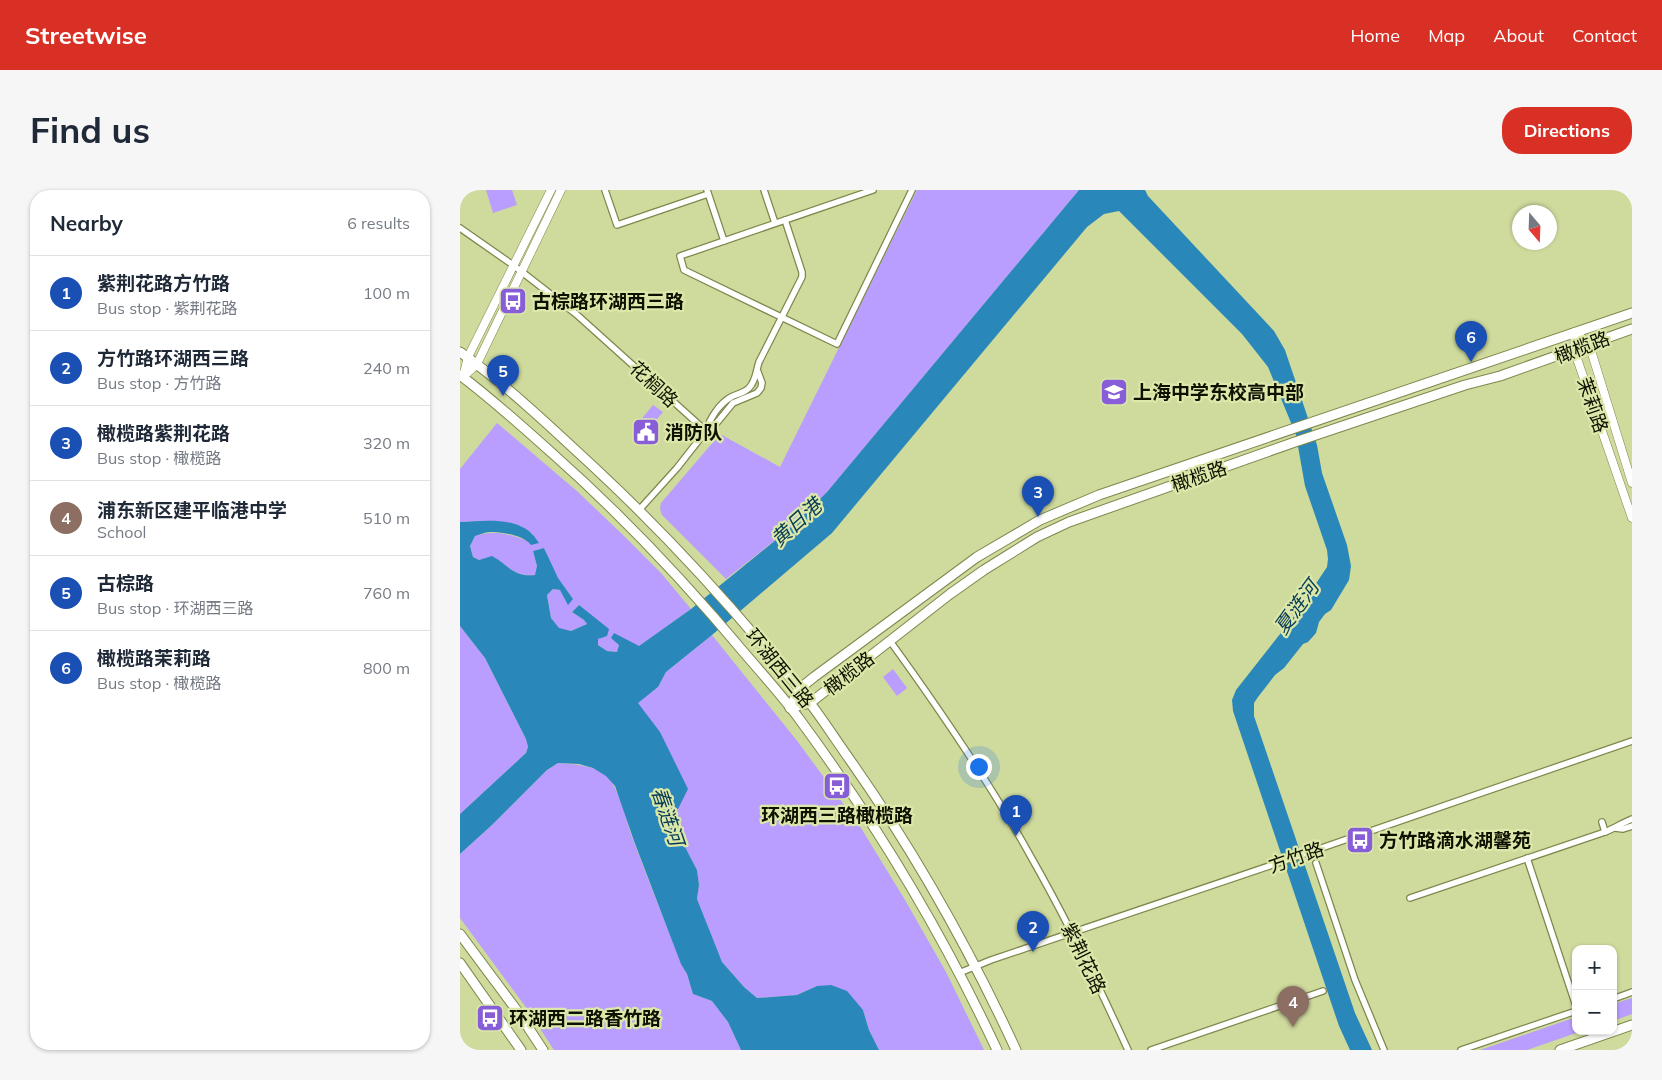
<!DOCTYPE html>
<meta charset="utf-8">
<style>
body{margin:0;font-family:Mulish,"Noto Sans SC",sans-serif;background:#f6f6f7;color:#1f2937}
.controls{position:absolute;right:15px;bottom:15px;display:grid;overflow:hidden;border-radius:10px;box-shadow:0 1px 4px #0004}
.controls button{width:45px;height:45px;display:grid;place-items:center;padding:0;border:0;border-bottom:1px solid #e0e1e3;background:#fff;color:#1f2937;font:25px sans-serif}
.compass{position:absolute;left:1052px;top:15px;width:45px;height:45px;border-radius:50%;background:#fff;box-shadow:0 1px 4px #0004;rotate:161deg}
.you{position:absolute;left:518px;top:576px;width:18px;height:18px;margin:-12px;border:4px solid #fff;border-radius:50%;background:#1a73e8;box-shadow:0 0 0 8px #1a73e833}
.badge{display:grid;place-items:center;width:32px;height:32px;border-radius:50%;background:#d93025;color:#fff;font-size:16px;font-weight:700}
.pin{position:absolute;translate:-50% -41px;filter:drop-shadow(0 1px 2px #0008)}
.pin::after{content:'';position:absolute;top:26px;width:18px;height:15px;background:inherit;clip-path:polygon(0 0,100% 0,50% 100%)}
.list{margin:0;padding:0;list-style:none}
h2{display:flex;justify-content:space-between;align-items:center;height:65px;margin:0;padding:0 20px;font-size:21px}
h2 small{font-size:16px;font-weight:400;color:#747a83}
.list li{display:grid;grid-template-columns:32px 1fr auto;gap:15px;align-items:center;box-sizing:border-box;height:75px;padding:0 20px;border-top:1px solid #e0e1e3}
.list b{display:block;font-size:19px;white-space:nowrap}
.list p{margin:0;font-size:16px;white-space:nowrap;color:#747a83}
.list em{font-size:16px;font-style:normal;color:#747a83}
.map{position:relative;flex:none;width:1172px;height:860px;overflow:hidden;border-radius:20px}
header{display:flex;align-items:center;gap:30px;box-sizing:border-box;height:70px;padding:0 25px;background:#d93025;color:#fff}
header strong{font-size:24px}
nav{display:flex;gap:28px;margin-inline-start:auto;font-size:18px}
.intro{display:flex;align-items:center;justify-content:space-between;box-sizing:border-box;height:120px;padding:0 30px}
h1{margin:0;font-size:35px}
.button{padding:12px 22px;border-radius:20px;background:#d93025;color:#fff;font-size:18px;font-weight:700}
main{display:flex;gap:30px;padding:0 30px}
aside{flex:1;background:#fff;border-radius:20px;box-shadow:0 1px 4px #0004}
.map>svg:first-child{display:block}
</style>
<header>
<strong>Streetwise</strong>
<nav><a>Home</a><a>Map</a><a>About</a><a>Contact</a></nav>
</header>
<div class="intro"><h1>Find us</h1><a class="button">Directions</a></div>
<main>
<aside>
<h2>Nearby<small>6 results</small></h2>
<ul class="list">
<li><span class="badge" style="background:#1a4fb4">1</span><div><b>紫荆花路方竹路</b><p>Bus stop · 紫荆花路</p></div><em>100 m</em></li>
<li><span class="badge" style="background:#1a4fb4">2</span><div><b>方竹路环湖西三路</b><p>Bus stop · 方竹路</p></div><em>240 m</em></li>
<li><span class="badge" style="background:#1a4fb4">3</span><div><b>橄榄路紫荆花路</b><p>Bus stop · 橄榄路</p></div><em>320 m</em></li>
<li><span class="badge" style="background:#8d6e63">4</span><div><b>浦东新区建平临港中学</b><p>School</p></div><em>510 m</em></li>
<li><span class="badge" style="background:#1a4fb4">5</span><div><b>古棕路</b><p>Bus stop · 环湖西三路</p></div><em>760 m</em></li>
<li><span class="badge" style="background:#1a4fb4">6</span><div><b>橄榄路茉莉路</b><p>Bus stop · 橄榄路</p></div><em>800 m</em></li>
</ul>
</aside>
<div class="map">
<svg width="1172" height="860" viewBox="0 0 1172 860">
<rect width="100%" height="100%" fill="#cfda9d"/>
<g fill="#b99dff">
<path d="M26,0H52L57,15L33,23Z"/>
<path d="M457,0H619L367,302L328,340L266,389L202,325L200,319L201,313L260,244L320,277Z"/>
<path d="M193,215L203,222L188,240L179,232Z"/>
<path d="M37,233L118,302L163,345L201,383L231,419L179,456L159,455L157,462L147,461L138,455V449L119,415L112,422L124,430L127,434L111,441L99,439L91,428L87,405L93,399L100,400L113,409L97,388L84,358L73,361L77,376L76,385C52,387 51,376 32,367L19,370L13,367L10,356L15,346C36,339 47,344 68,351L73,344C51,329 26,331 0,332V279Z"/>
<path d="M0,436L25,468L66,549L68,557L66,563L0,624Z"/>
<path d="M252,445L338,552L401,638L445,710L486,782L524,860H419L409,840L403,820L357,796L337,805L297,808L284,797L262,772L254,753L237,709L239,695L237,680L222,651L217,621L177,513L198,497L206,482Z"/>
<path d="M433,479L447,498L437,506L423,487Z"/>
<path d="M98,573C114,574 132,575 146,585C159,596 167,635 174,652C189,693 206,733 221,773L227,784L233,804L252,811L268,832L281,860H94L65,816L0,728V664L33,634L87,580Z"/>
<path d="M1172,808V824L1153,831V814Z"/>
<path d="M1116,827V841H1122L1067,860H1020Z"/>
</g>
<path fill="#2988b9" d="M619,0H685L688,6L814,141L825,160L857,255L862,283L887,355L891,376L889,390L871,420L865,424L859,432L856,443L848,452L843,454L824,478L815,485L798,507L794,513V526L895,823L912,860H890L879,836L773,521L772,510L776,500L835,425L867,377L868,369L867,360L845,296L836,245L808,177L782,144L659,21L644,24L627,37L372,343L252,445L206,482L198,497L178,513L200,542L228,599L217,621L222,651L237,680L239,695L237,709L262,772L284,797L297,808L337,805L357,796L371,795L387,801L403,820L409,840L419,860H281L268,832L252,811L233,804L227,784L221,774L174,651L155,596L146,586L133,578L119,574L98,573L87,580L33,634L0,664V624L66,563L68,557L66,549L25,468L0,436V332C20,331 44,328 62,337C70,340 75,347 79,353L71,355C63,345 42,342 30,342C25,342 19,345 15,346L10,356L13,367L19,370L32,366C50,376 53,387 75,385L77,376L73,361L84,358L98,388L113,409L108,415L100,400L93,399L87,405L91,428L99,438L111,441L127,434L124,430L112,422L119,415L149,439L147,446L138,449V455L147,461L157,462L159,455L151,448L154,443L179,456L231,419L328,340L367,302Z"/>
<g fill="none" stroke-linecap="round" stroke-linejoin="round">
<g stroke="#7e884d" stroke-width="8">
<g id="minor">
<path d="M145,0L157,35L248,4"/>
<path d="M247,0L264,51"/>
<path d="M304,0L315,33"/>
<path d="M413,0L220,66L224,80L377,154L452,0"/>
<path d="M0,38L53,75L116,124L246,241L217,278L179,320"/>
<path d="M246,241C250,228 259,214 271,207C277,204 284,203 289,198C296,191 296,181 299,172L342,87V82L325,30"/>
<path d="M246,241L255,235L273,213L297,203L301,198L302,193L298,182"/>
<path d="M430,451C480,520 529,591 571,667C607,730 638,794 668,860"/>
<path d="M1142,632L1145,642"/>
<path d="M1155,638L1163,639L1172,636"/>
<path d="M1067,668L1116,816"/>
<path d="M856,673L895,790L924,860"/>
<path d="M950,708L1145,642C1155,638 1162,633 1172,629"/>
<path d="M499,783L531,770L818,673L1172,551"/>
<path d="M1153,809L1172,802"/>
<path d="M691,860L863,801"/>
<path d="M1001,860L1116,821"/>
</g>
</g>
<g stroke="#7e884d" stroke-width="9">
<g id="tertiary">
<path d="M1115,142L1114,160L1172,328"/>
<path d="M1115,142L1129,154L1172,293"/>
<path d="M3,187L17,174L101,0"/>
<path d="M3,187L8,167L91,0"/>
</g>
</g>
<g stroke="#7e884d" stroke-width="11">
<g id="secondary">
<path d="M330,518L339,499L354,487L517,367L580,330L639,305L1172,123"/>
<path d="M330,518L350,513L490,404L524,380L577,347L609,332L835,252L1005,195L1040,186L1172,139"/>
<path d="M0,744L58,822L83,860"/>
<path d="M0,773L61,860"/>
</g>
</g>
<g stroke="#7e884d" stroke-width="11">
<g id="primary">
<path d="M0,162C49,197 93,239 137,280C210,348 277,422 340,500C358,522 373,546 390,570C454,661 509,758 556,860"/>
<path d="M0,185C32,209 63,237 93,264C163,326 227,394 287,466C305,487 324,508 340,530C416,633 483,744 537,860"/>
<path d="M1100,860L1172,835"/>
</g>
</g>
<use href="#minor" stroke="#fff" stroke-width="5.5"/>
<use href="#tertiary" stroke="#fff" stroke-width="8"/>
<use href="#secondary" stroke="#fff" stroke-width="9"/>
<use href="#primary" stroke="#fff" stroke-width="9"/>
</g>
<defs>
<g id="bus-square" transform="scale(1.4375)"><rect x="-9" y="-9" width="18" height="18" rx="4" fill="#885ed8" stroke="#dce7aa"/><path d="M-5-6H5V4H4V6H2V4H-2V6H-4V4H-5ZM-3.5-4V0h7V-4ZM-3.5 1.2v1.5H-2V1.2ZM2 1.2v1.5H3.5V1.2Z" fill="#fff"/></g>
<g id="school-square" transform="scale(1.4375)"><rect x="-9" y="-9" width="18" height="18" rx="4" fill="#885ed8" stroke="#dce7aa"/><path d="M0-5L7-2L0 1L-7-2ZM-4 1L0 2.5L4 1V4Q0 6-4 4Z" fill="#fff"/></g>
<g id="civic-square" transform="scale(1.4375)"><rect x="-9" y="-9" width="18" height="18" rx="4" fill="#885ed8" stroke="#dce7aa"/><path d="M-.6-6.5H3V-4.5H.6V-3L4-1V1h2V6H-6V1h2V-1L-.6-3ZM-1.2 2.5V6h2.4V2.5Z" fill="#fff"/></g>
</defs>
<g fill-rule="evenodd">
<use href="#bus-square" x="53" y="111"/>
<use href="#school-square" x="654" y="202"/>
<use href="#civic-square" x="186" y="242"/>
<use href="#bus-square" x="377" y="596"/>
<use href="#bus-square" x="900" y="650"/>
<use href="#bus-square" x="30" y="828"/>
</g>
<g text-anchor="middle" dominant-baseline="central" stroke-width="4.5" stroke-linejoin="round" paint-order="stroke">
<g font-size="19" font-weight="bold" fill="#0e1100" stroke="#dce7aa" text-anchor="start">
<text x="72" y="111">古棕路环湖西三路</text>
<text x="673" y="202">上海中学东校高中部</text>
<text x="205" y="242">消防队</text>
<text x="377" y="625" text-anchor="middle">环湖西三路橄榄路</text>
<text x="919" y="650">方竹路滴水湖馨苑</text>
<text x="49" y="828">环湖西二路香竹路</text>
</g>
<g font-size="19" fill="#0e1100" stroke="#dce7aa">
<text transform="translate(1122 157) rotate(-21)">橄榄路</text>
<text transform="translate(194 194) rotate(43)">花榈路</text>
<text transform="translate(1133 215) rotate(71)">茉莉路</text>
<text transform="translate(739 286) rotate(-19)">橄榄路</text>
<text transform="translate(320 478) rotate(51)">环湖西三路</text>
<text transform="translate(389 483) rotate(-38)">橄榄路</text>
<text transform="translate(836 667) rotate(-19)">方竹路</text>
<text transform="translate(624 768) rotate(64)">紫荆花路</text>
</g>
<g font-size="20" font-style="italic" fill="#063b55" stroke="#dce7aa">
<text transform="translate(336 332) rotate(-42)">黄日港</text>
<text transform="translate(836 417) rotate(-54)">夏涟河</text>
<text transform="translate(208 626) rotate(71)">春涟河</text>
</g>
</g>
</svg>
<div class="controls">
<button>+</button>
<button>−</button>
</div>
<svg class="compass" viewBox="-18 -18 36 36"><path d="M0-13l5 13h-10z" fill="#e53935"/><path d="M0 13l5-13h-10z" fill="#747a83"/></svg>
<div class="you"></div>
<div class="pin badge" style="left:556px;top:646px;background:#1a4fb4">1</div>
<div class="pin badge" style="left:573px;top:762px;background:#1a4fb4">2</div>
<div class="pin badge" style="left:578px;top:327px;background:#1a4fb4">3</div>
<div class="pin badge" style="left:833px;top:837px;background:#8d6e63">4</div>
<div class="pin badge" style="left:43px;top:206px;background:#1a4fb4">5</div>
<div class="pin badge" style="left:1011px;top:172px;background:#1a4fb4">6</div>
</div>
</main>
